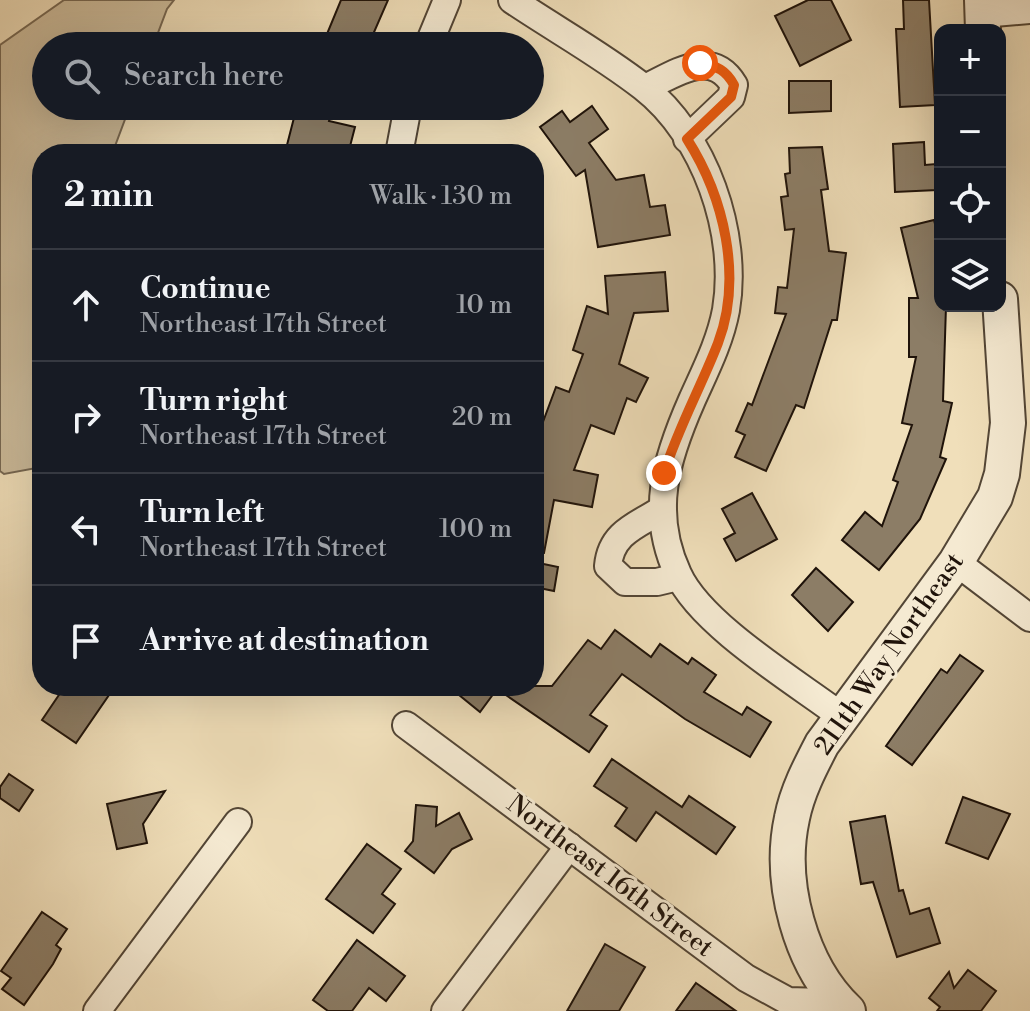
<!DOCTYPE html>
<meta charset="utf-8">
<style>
body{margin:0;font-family:"Libre Bodoni",serif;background:#20242c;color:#f1f3f6}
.controls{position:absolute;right:24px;top:24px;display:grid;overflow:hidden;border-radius:16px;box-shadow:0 8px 32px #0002}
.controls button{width:72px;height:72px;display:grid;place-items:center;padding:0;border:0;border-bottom:2px solid #363941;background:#171b24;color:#f1f3f6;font:40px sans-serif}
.stop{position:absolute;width:24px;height:24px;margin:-18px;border:6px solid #ea580c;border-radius:50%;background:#fff}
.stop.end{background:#ea580c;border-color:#fff;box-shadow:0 2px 8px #0008}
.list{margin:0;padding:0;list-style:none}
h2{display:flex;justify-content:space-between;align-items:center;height:104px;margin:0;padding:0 32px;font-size:34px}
h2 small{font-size:26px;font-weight:400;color:#9ea1a6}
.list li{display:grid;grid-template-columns:52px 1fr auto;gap:24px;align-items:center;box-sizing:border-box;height:112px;padding:0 32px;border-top:2px solid #363941}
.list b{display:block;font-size:30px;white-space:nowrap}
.list p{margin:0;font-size:26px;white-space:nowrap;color:#9ea1a6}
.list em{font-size:26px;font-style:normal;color:#9ea1a6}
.icon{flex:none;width:44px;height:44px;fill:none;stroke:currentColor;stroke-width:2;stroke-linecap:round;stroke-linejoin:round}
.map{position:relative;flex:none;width:1030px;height:1011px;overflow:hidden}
.search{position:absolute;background:#171b24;box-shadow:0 8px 32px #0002;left:32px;top:32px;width:512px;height:88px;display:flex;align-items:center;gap:20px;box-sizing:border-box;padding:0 28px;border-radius:44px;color:#9ea1a6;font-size:30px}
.panel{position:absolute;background:#171b24;box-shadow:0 8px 32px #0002;left:32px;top:144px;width:512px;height:552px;border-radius:32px}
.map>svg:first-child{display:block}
</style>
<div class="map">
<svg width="1030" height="1011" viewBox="0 0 1030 1011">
<rect width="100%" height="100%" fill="#f0dfba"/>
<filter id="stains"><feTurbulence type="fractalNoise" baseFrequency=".0025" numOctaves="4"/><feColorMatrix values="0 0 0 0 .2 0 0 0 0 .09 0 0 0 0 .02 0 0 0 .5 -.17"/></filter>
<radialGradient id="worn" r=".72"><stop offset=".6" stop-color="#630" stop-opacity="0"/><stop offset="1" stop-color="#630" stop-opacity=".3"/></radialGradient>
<path fill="#ccbc9c" stroke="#766853" stroke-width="2" d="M64,0H174L167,9L153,46H46V106H130L112,154H42V467L4,474L0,471V45Z"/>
<g fill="#8c7d66" stroke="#1f130a" stroke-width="2">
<path d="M341,0H388L368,46H322Z"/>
<path d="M808,0H831L851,40L800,66L775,16Z"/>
<path d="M903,0H929L935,105L900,107L896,29H904Z"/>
<path d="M789,81H831V111L789,113Z"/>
<path d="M297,106H333L329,121L355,127L348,154H325L287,145Z"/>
<path d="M592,106L608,129L589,143L616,180L644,175L650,207L665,205L670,235L598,247L585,170L576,176L540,127L562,111L570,122Z"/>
<path d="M924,142L925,165L936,164L937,190L895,192L893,144Z"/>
<path d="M822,147L828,189L821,190L829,251L846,253L837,320H832L804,408L796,405L766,471L735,457L745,435L736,431L748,403L752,405L786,314L775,313L778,287L787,288L794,229L785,230L781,197L788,196L785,174L790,173L789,148Z"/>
<path d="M934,220L940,243V306H946L943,401L952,403L940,457L946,459L920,519L879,570L842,540L865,512L882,526L898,482L893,480L912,425L902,423L916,357H909V298H918L901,228Z"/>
<path d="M665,272L668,311L634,313L619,364L648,378L636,402L627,398L614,434L591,425L574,470L598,475L592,507L554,500L544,553L534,552V446L556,387L569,392L583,354L573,350L587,306L608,314L605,276Z"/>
<path d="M752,493L777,539L736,561L724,539L735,533L722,509Z"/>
<path d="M534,562L558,567L554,591L534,587Z"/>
<path d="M816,568L853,602L828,631L792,595Z"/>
<path d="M615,630L651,657L660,644L688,664L692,658L716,675L704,692L742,715L747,707L771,722L750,757L685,719L622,674L590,715L607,726L589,752L497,689L480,712L448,686H552L588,640L601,649Z"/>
<path d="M960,655L983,671L912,765L886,746L941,669L947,673Z"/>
<path d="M65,686H95L109,695L76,743L42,720Z"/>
<path d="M612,759L682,807L689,796L735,827L716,854L656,812L636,841L615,826L627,808L594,786Z"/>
<path d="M9,774L33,790L19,811L0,798V787Z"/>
<path d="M165,791L143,824L147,843L117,849L107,804Z"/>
<path d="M963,797L1010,814L988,859L946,843Z"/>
<path d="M416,805L437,807L436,826L459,813L472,839L452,849L434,873L405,851L413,841Z"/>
<path d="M885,816L899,891L903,890L910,914L929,908L940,943L897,957L873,882L861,884L850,822Z"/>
<path d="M367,844L401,869L382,894L395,904L373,933L326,899Z"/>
<path d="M42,912L67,929L56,945L61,949L53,964L24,1005L2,989L11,978L1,971Z"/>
<path d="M357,940L405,976L386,1001L369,988L352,1011H328L313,1000Z"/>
<path d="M605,944L645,967L619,1011H567Z"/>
<path d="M968,970L996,991L981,1011H937L940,1007L929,998L949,972L954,988Z"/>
<path d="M696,983L736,1011H676Z"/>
</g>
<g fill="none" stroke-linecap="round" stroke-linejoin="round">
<g stroke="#534636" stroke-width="30">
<g id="minor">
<path d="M512,0C555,29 602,55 643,87C705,135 739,234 726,310C720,342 705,371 692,400C666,459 649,512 678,574C701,625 796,682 841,716"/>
<path d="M982,14L1030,10"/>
<path d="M428,46L447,0"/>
<path d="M645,88C675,74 711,47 734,85L731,97L687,139"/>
<path d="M399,154L408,106"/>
<path d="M663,509C638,525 611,532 608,566L625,582H657L678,577"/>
<path d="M956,562L1030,618"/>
<path d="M406,725L746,978L788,1001L824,1002"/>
<path d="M97,1011L238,822"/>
<path d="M445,1011L569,846"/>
</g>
</g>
<g stroke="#534636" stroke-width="38">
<g id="tertiary">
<path d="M982,0L983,30"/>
<path d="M848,1011C800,966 778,882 792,818C797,792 810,767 822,744L956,562L995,497L1002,474L1008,423L1000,299"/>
</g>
</g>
<use href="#minor" stroke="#f5ead2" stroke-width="26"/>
<use href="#tertiary" stroke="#f5ead2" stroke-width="34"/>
</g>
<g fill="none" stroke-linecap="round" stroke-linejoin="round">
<path stroke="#ea580c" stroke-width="10" d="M664,473C678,428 701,387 718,343C743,277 724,197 687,139L731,97L734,85C726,70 717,66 700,63"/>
</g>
<g text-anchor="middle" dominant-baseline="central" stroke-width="6" stroke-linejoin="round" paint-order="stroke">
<g font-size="26" fill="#1f130a" stroke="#f5ead2">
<text transform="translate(889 654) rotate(-55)">211th Way Northeast</text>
<text transform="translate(610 876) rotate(37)">Northeast 16th Street</text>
</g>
</g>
<rect width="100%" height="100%" filter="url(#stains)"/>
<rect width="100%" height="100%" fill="url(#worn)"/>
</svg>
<div class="controls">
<button>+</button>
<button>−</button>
<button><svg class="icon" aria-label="locate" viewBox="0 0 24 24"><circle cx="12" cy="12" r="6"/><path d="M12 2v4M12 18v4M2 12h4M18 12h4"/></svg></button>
<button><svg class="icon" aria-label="layers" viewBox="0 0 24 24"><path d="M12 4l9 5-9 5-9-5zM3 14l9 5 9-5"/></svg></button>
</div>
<div class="stop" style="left:700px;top:63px"></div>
<div class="stop end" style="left:664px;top:473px"></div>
<div class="search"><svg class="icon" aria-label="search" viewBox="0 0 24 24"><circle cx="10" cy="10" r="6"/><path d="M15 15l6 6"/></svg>Search here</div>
<section class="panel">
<h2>2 min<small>Walk · 130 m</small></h2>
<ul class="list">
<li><svg class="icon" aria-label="ahead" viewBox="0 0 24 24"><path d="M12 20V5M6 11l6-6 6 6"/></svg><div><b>Continue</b><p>Northeast 17th Street</p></div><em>10 m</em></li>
<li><svg class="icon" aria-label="right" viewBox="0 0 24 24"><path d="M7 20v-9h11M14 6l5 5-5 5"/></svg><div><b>Turn right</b><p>Northeast 17th Street</p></div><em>20 m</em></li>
<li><svg class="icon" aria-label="left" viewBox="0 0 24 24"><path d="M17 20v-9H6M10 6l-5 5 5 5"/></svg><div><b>Turn left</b><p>Northeast 17th Street</p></div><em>100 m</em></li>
<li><svg class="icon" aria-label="arrive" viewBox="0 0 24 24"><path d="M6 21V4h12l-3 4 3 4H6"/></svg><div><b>Arrive at destination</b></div></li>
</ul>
</section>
</div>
